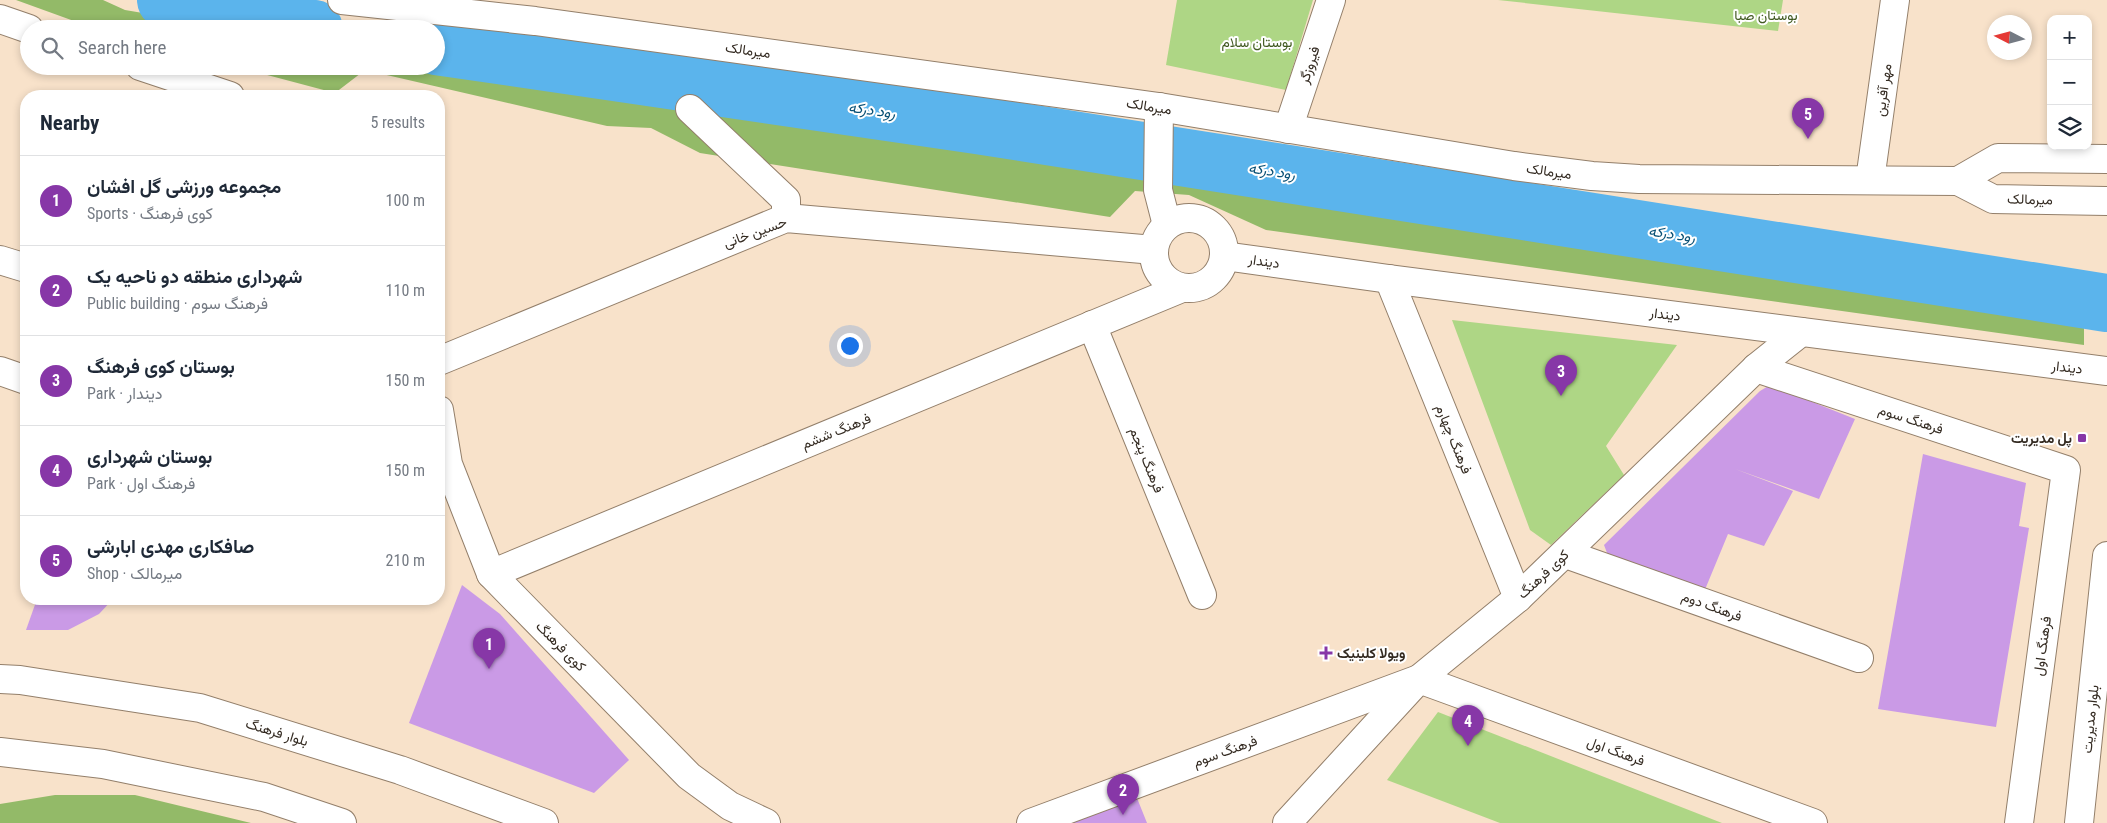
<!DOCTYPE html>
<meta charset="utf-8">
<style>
body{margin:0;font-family:"Roboto Condensed",Vazirmatn,sans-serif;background:#f2f2f3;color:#1f2937}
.controls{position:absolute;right:15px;top:15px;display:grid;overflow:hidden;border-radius:10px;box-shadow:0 2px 8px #0003}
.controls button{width:45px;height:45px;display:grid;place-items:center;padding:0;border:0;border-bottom:1px solid #e0e1e3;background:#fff;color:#1f2937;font:25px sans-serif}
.compass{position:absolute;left:1987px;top:15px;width:45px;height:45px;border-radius:50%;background:#fff;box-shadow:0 2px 8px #0003;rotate:276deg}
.you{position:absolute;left:849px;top:345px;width:18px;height:18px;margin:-12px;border:4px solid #fff;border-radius:50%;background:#1a73e8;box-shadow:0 0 0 8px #1a73e833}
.badge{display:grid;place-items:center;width:32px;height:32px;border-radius:50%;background:#8737a7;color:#fff;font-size:16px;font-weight:700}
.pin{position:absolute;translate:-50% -41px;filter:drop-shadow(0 1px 2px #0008)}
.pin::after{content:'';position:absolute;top:26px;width:18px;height:15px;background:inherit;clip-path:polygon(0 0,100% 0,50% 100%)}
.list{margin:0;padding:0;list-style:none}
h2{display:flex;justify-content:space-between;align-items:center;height:65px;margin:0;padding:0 20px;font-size:21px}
h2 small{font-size:16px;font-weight:400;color:#747a83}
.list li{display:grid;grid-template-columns:32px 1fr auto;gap:15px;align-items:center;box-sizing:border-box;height:90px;padding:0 20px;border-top:1px solid #e0e1e3}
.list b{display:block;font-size:19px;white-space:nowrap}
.list p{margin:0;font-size:16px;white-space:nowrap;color:#747a83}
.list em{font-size:16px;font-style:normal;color:#747a83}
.icon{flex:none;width:28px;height:28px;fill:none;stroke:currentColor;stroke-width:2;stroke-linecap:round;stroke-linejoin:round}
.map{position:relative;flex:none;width:2107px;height:823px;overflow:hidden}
.search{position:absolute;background:#fff;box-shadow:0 2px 8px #0003;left:20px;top:20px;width:425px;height:55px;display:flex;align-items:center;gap:12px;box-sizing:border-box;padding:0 18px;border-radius:28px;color:#747a83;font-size:19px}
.panel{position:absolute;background:#fff;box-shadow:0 2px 8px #0003;left:20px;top:90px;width:425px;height:515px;border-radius:20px}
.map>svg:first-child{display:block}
</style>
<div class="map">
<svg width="2107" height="823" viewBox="0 0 2107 823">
<rect width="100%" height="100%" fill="#f8e2ca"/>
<g fill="#aed685">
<path d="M1177,0H1313L1286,90L1166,65Z"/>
<path d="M1498,0H1783L1778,31Z"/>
<path d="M1452,320L1677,345L1606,446L1624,475L1551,545L1530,530Z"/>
<path d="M1438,712L1722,823H1500L1387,780Z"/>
</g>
<g fill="#93ba68">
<path d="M16,0H103L125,10L238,29H96Z"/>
<path d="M436,62L1112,172L1701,252L2084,315V345L1266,230L1189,195L1135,191L1110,217L700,153L651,128L607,126L365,70L335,93L233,66H436Z"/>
<path d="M55,795H135L251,823H0V804Z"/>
</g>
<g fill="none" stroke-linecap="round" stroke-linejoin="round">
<g stroke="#5bb4ec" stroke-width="58">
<path d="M166,0L206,13L314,29"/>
<path d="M436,46L977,125L2107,303"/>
</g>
</g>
<g fill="#ca9ae6">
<path d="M1770,385L1855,419L1819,499L1735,469L1793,491L1764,546L1728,534L1704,592L1609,558L1604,545L1760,391Z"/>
<path d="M1923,454L2026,483L2019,526L2029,528L1996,727L1878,709Z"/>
<path d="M462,585L500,614L629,760L594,793L409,723Z"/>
<path d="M37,599H113L99,614L68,630H26Z"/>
<path d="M1133,788L1147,823H1059Z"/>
</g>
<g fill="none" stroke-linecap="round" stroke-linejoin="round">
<g stroke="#937f6a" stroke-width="30">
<g id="minor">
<path d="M1159,107L1158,190L1167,225"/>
<path d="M690,109L786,200V218"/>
<path d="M1288,129L1331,0"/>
<path d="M1870,180L1895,0"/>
<circle cx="1189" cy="253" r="35"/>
<path d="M1224,256L1389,279L2107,371"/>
<path d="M0,260L26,268"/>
<path d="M1389,279L1518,598"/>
<path d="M1092,325L1202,595"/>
<path d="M439,361L786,218L1154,250"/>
<path d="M1756,368L2066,470L2019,823"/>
<path d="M0,371L26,380"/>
<path d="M439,410L448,464L491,574L689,776L730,806L766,823"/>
<path d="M1566,554L1859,658"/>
<path d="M491,574L1182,288"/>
<path d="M1031,823L1419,679L1813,823"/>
<path d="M1287,823L1419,679L1518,598L1756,368L1801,332"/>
</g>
</g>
<g stroke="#937f6a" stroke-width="30">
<g id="tertiary">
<path d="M342,0L535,21L1159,107L1514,166L1592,176L1639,179L1958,181L1993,199L2107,201"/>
<path d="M0,19L29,29"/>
<path d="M140,66L230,96"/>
<path d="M1958,181L1998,158L2107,159"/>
</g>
</g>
<g stroke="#937f6a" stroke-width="30">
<g id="secondary">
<path d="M0,679L20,680L200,708L400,770L544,823"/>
<path d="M0,752L103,764L264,797L342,823"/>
<path d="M2079,823L2107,556"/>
</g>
</g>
<use href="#minor" stroke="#fff" stroke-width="28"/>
<use href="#tertiary" stroke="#fff" stroke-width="28"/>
<use href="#secondary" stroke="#fff" stroke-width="28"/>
</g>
<g fill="#8737a7" stroke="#fff" stroke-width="2">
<rect x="2077" y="433" width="10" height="10" rx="2.5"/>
<path d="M1323.5 645.5h5v5h5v5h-5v5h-5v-5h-5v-5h5z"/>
</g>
<g text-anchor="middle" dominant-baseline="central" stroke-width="4" stroke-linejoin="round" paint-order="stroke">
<g font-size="14" fill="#405920" stroke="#fff">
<text x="1766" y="15">بوستان صبا</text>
<text x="1257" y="42">بوستان سلام</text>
</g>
<g font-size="14" fill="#342b22" stroke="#fff">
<text transform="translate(748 50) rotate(8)">میرمالک</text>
<text transform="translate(1309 65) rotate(-72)">فیروزگر</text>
<text transform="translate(1883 90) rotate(-82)">مهر آفرین</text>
<text transform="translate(1149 106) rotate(9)">میرمالک</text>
<text transform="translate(1549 171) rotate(8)">میرمالک</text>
<text transform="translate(2030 199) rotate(1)">میرمالک</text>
<text transform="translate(755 232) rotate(-20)">حسین خانی</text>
<text transform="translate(1264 261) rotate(8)">دیندار</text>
<text transform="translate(1665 314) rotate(7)">دیندار</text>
<text transform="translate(2067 367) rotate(6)">دیندار</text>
<text transform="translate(1911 419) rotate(18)">فرهنگ سوم</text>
<text transform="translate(836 431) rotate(-22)">فرهنگ ششم</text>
<text transform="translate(1454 439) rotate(68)">فرهنگ چهارم</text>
<text transform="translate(1147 460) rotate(68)">فرهنگ پنجم</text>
<text transform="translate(1543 574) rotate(-43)">کوی فرهنگ</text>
<text transform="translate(1712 606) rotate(20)">فرهنگ دوم</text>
<text transform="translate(561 646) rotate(45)">کوی فرهنگ</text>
<text transform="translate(2042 646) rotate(-82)">فرهنگ اول</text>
<text transform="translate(2090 719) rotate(-84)">بلوار مدیریت</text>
<text transform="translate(277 732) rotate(17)">بلوار فرهنگ</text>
<text transform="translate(1225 751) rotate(-20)">فرهنگ سوم</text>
<text transform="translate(1616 751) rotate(20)">فرهنگ اول</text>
</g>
<g font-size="14" font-weight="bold" fill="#342b22" stroke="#fff" text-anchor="end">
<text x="2072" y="438">پل مدیریت</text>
<text x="1337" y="653" text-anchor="start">ویولا کلینیک</text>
</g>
<g font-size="15" font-style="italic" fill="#0a5176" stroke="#fff">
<text transform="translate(872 110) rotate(8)">رود درکه</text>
<text transform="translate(1272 171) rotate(9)">رود درکه</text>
<text transform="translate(1672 234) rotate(9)">رود درکه</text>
</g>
</g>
</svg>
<div class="controls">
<button>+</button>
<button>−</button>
<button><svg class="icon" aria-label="layers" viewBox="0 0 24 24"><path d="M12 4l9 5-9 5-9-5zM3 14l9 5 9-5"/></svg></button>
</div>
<svg class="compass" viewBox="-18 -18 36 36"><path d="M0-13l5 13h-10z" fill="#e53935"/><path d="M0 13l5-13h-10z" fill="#747a83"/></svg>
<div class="you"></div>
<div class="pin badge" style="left:489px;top:669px">1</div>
<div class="pin badge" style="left:1123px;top:815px">2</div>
<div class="pin badge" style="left:1561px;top:396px">3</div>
<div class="pin badge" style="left:1468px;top:746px">4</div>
<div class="pin badge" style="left:1808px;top:139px">5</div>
<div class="search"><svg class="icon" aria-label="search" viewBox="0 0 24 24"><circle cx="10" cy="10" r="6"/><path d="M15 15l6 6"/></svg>Search here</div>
<section class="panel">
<h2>Nearby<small>5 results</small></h2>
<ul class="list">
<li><span class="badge">1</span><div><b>مجموعه ورزشی گل افشان</b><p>Sports · کوی فرهنگ</p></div><em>100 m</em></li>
<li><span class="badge">2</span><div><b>شهرداری منطقه دو ناحیه یک</b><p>Public building · فرهنگ سوم</p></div><em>110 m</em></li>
<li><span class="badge">3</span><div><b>بوستان کوی فرهنگ</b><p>Park · دیندار</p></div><em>150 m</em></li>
<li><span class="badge">4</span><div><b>بوستان شهرداری</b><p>Park · فرهنگ اول</p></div><em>150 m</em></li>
<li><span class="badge">5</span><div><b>صافکاری مهدی ابارشی</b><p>Shop · میرمالک</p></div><em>210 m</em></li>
</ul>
</section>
</div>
